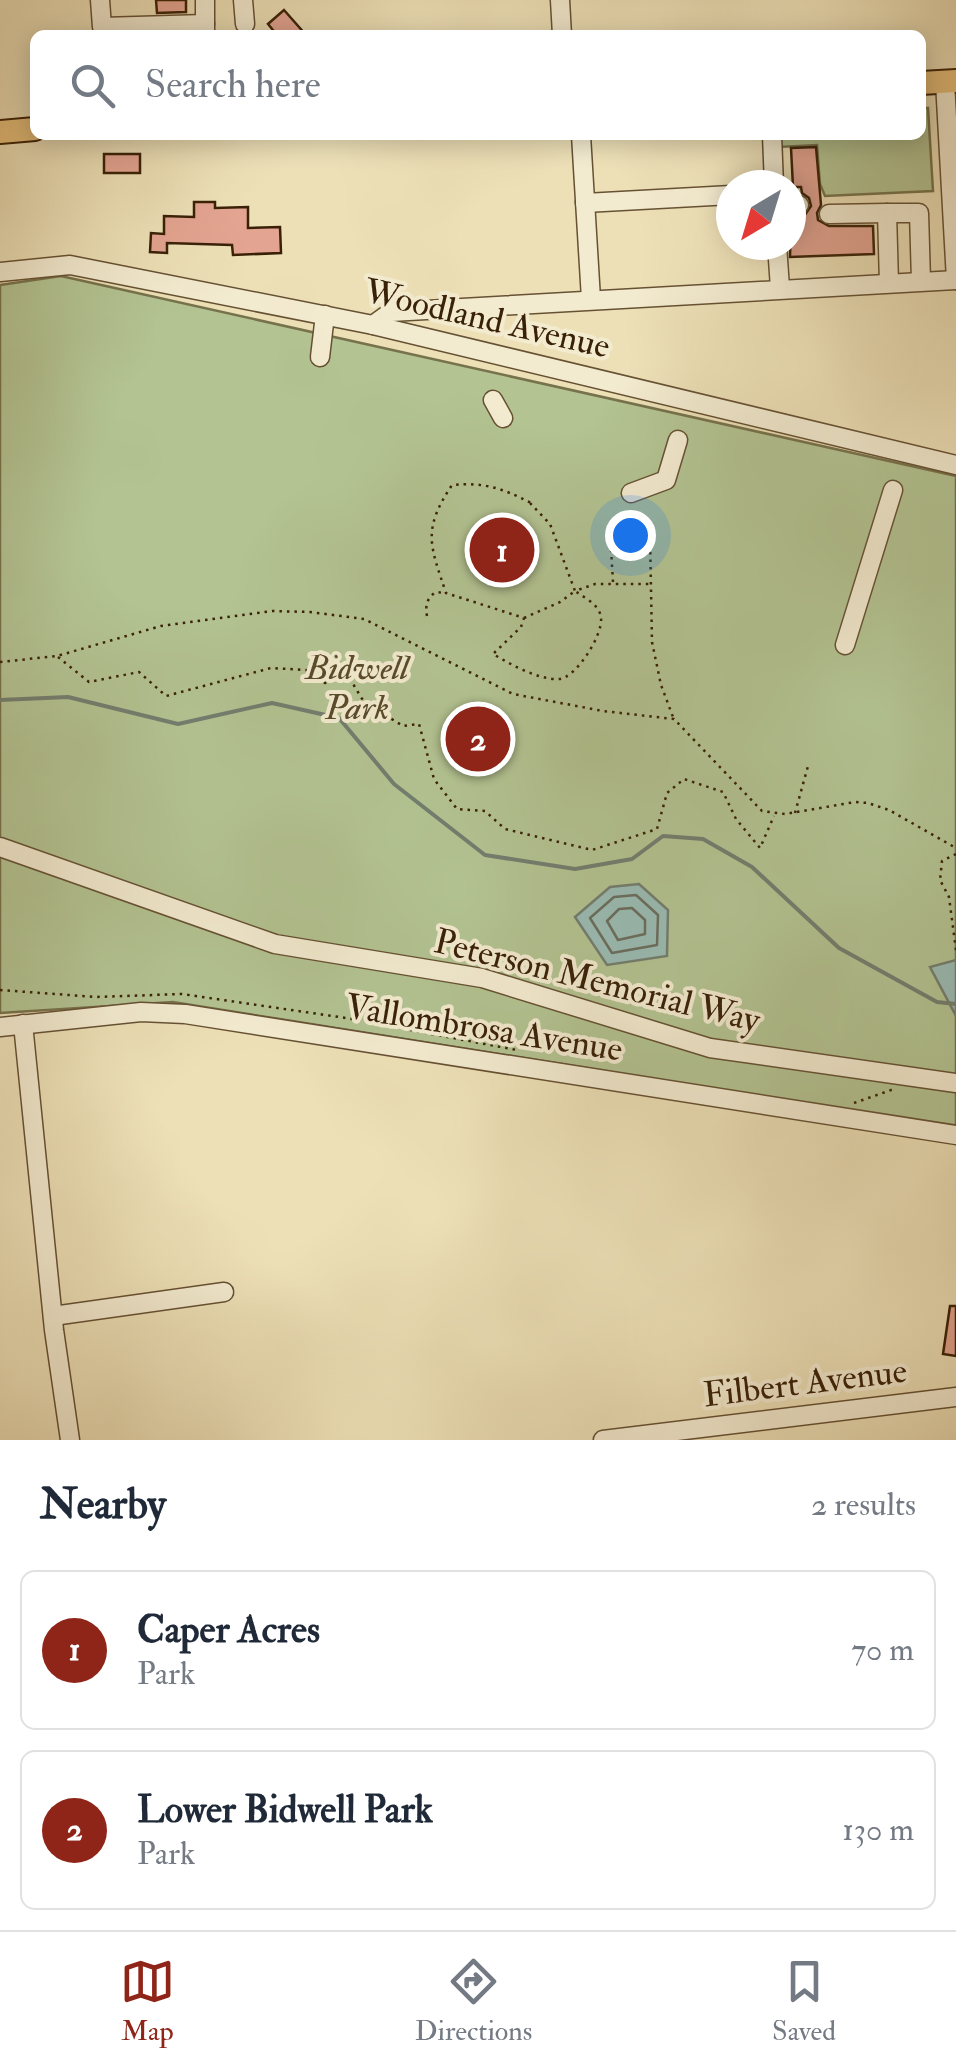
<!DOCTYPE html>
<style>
body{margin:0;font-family:"IM FELL Double Pica",serif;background:#f2f2f3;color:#1f2937}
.compass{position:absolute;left:716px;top:170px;width:90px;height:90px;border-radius:50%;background:#fff;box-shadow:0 5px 25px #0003;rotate:218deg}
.you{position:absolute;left:630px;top:535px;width:35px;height:35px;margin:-25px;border:8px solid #fff;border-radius:50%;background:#1a73e8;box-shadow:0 0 0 15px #1a73e833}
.badge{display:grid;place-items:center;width:65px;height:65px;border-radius:50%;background:#8f2418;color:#fff;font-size:32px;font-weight:700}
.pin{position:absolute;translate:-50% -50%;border:5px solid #fff;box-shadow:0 2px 10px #0006}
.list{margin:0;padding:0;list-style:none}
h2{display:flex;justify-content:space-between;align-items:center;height:130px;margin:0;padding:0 40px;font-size:42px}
h2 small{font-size:32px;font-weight:400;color:#747a83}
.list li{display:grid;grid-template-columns:65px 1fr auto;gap:30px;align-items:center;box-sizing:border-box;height:160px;margin:0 20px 20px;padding:0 20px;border:2px solid #e0e1e3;border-radius:15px}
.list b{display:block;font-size:38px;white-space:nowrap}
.list p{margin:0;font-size:32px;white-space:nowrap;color:#747a83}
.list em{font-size:32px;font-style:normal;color:#747a83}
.icon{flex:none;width:55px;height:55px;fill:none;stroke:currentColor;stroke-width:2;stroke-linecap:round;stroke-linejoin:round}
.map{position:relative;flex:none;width:956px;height:1440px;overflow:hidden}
.search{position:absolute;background:#fff;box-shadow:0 5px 25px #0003;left:30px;right:30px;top:30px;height:110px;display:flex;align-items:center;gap:25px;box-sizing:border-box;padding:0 35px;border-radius:15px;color:#747a83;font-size:38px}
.sheet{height:490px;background:#fff}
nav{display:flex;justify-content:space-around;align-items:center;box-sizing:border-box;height:140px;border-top:2px solid #e0e1e3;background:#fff;font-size:28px;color:#747a83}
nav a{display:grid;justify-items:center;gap:5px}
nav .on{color:#8f2418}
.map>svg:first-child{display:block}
</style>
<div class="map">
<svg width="956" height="1440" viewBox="0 0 956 1440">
<rect width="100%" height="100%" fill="#ede0b7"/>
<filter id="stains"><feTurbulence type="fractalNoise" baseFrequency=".002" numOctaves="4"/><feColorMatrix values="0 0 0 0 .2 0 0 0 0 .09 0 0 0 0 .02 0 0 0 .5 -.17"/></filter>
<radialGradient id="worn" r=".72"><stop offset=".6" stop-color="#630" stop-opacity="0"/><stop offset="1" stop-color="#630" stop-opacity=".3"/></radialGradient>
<g fill="#b3c392" stroke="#76724c" stroke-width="2.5">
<path d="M921,108H928L933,191L825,196L820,184L817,145L778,147V135H921Z"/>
<path d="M61,276L956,476V1127L173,1002L0,1013V285Z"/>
</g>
<g fill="#9abcb5" stroke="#737e6f" stroke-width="2.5">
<path d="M639,884L668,910L667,956L607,965L575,917L610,887Z"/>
<path d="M956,960V1016L930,967Z"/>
</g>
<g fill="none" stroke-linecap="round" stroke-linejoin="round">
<g stroke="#6a6e5e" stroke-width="2.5">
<path d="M636,895L658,915L657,945L612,953L590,918L614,897Z"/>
<path d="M632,908L645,920V934L618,940L607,921L619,909Z"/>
</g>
<path stroke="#737e6f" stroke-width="4" d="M0,700L68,697L178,724L272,703L339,718L394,784L485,855L575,869L632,859L663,836L703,839L752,867L839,948L937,1002L956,1004"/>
</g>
<g fill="#e3a491" stroke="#392107" stroke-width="2.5">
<path d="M156,0H186V12L157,13Z"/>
<path d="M284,10L306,35H277L268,24Z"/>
<path d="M816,147L821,205L817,213L818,220L829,226H873L874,254L790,257L791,218L804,216L811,206L809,198L802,193L801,187H793L791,148Z"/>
<rect x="104" y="154" width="36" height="19"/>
<path d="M194,202H215V208L248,207V228L280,227L281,253L233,255L232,245L167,243V253L150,252L151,233L164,234V216L194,217Z"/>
<path d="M950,1306H956V1356L943,1354Z"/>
</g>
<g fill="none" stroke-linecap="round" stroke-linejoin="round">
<g stroke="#665133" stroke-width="21">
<g id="minor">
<path d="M100,0L102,27L205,24"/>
<path d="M205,0V35"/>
<path d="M243,0L245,24"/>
<path d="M560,0L562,35"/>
<path d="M945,82L956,280"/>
<path d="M581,135L591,299"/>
<path d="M772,135L774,185"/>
<path d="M585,203L731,195"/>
<path d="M791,205H799"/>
<path d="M829,214L887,213"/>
<path d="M777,245L780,288"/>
<path d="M0,272L70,265L373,325L956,465"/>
<path d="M889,283L887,213H919L921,281"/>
<path d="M373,325L391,312L956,280"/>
<path d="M320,357L325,315"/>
<path d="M493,400L503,418"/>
<path d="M631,493L666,480L678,440"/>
<path d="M845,645L893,490"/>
<path d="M0,847L275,944L482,978L710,1048L956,1083"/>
<path d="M23,1024L54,1330L70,1440"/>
<path d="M0,1027L141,1012L185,1014L956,1135"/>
<path d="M53,1316L224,1292"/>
<path d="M603,1440L956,1397"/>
</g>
</g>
<g stroke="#392107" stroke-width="26">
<g id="major">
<path d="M921,83L956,81"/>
<path d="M0,132L35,129"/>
</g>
</g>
<g stroke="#392107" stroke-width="2.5" stroke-dasharray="2.5 5" stroke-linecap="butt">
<path d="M530,503L550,524L575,591L595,584H649"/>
<path d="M613,582L610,532L616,523L635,518L650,536L652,642L661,685L673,717"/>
<path d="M427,616C425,605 427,598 436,592L444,593"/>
<path d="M524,618L560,602L575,591C585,598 600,605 601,618C603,635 576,678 559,679C538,680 510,664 493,654L521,627L524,618L446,593C430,545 422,530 452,485C483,482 502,488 529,502L532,498"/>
<path d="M58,657L89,682L139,672L166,696L271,668L306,670L325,683L347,674L364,702L403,726L419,724L434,779L457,809L485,811L505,829L592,850L657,829L667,793L684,779L723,792L736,819L760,848L774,816"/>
<path d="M0,662L57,656L161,626L272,611L310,612L364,619L513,694L603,711L674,719L762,811L785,814L855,802L868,803L889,810L956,848"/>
<path d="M795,813L808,766"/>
<path d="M956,854L942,861L940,880L949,897L956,950"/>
<path d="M0,990L96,997L182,994L346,1018L517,1050"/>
<path d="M854,1103L894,1089"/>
</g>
<use href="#minor" stroke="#f3ebd0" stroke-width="18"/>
<use href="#major" stroke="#e6c07c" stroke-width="22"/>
</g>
<g text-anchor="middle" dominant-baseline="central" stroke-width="8" stroke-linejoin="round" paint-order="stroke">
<g font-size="35" fill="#392107" stroke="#f3ebd0">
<text transform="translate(487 319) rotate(13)">Woodland Avenue</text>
<text transform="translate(597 981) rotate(14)">Peterson Memorial Way</text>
<text transform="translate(484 1028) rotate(9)">Vallombrosa Avenue</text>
<text transform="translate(805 1383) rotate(-7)">Filbert Avenue</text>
</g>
<g font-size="35" font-style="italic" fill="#584a2a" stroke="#f3ebd0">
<text x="357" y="668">Bidwell<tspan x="357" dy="40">Park</tspan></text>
</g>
</g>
<rect width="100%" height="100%" filter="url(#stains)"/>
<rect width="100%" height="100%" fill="url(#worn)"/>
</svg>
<svg class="compass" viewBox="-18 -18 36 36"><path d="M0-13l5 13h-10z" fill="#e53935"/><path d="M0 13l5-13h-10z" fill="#747a83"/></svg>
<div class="you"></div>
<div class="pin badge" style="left:502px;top:550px">1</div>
<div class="pin badge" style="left:478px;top:739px">2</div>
<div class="search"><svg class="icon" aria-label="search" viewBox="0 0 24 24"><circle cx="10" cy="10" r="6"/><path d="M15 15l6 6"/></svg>Search here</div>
</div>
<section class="sheet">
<h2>Nearby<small>2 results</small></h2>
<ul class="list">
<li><span class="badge">1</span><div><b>Caper Acres</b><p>Park</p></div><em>70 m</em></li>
<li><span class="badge">2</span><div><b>Lower Bidwell Park</b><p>Park</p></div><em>130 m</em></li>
</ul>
</section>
<nav>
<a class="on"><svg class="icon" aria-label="map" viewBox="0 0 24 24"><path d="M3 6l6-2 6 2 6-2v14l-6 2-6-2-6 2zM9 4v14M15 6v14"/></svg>Map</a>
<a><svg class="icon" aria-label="directions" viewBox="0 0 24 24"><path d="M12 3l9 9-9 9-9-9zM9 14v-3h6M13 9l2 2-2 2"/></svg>Directions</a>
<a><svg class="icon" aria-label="saved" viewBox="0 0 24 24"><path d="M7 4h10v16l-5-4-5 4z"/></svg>Saved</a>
</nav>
